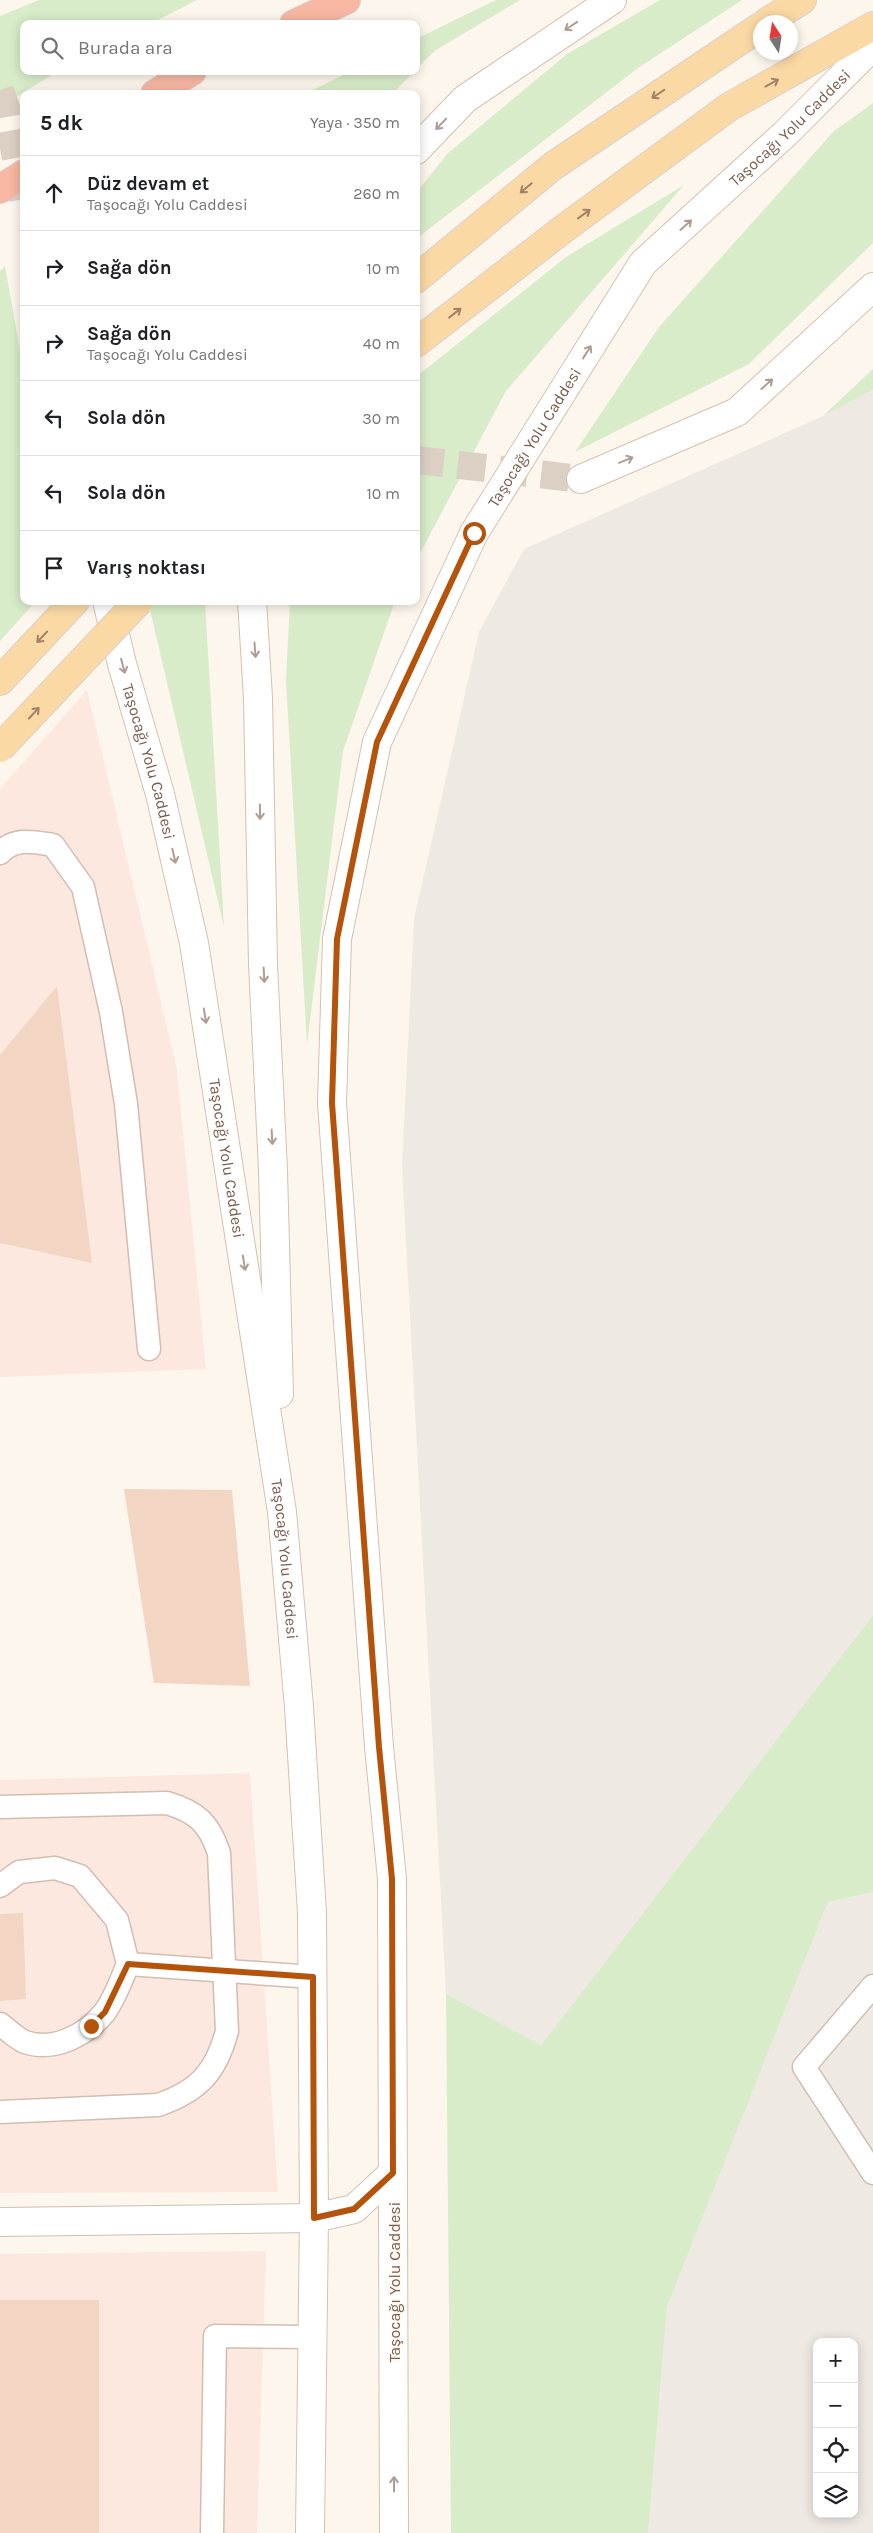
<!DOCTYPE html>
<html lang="tr">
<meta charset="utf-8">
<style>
body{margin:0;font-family:Karla,sans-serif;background:#f6f6f6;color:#202124}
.controls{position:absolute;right:15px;bottom:15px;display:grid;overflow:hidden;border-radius:10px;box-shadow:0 2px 12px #0003}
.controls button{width:45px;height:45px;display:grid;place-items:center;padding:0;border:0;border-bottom:1px solid #e0e0e0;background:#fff;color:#202124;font:25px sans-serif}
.compass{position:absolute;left:753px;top:15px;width:45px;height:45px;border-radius:50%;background:#fff;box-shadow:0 2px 12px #0003;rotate:348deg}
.stop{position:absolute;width:15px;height:15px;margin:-11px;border:4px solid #b45309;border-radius:50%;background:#fff}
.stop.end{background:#b45309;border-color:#fff;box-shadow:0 1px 5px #0008}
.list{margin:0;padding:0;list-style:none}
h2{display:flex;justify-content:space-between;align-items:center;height:65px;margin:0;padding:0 20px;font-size:21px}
h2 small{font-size:16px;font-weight:400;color:#757577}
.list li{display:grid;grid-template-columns:32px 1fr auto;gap:15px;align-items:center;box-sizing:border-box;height:75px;padding:0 20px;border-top:1px solid #e0e0e0}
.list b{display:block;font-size:19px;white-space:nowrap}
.list p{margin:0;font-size:16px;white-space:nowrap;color:#757577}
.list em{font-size:16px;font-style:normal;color:#757577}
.icon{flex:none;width:28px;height:28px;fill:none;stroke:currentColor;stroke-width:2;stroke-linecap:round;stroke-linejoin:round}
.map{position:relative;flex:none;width:873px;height:2533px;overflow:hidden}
.search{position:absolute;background:#fff;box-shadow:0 2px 12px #0003;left:20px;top:20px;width:400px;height:55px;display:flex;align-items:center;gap:12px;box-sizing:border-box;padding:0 18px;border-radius:10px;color:#757577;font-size:19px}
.panel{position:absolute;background:#fff;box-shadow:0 2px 12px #0003;left:20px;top:90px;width:400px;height:515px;border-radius:10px}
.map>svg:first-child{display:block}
</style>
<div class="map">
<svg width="873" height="2533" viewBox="0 0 873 2533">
<rect width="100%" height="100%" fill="#fdf6ec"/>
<g fill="#fde8e0">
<path d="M87,690L177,1070L206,1369L0,1377V789Z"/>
<path d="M250,1773L278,2192L0,2193V1780Z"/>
<path d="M266,2251L257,2533H0V2254Z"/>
</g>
<g fill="#efe9e4" fill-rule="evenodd">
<path d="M873,390V1615L541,2045L446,1994L402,1166L414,919L479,632L524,549L823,416Z"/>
<path d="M873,1892V2533H648L667,2307L828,1902ZM817,2342H854V2514H817Z"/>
</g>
<g fill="#d8ecc9">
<path d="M39,0H197L150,24H24V71H58L0,107V16Z"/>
<path d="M496,0H520L436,50L416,69V39Z"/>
<path d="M660,0H742L638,68L416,239V193L448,153L567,54Z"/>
<path d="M351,71H415L392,94H305Z"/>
<path d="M873,103V243L749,364L575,452L659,327L834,131Z"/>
<path d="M684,185L506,391L416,561V377L566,257Z"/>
<path d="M5,266L24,373V601H36L0,641V271Z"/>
<path d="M873,369V390L823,416Z"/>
<path d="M148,601H205L224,927Z"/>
<path d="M290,601H395L343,751L307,1045L286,681Z"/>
<path d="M873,1615V1892L828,1902L667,2307L648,2533H451L446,1994L541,2045Z"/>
</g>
<g fill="#f3d5c3">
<path d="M57,986L92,1263L0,1243V1055Z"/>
<path d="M124,1489L232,1490L250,1686L154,1683Z"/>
<path d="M23,1913L26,1999L0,2001V1914Z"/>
<rect x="0" y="2300" width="99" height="233"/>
</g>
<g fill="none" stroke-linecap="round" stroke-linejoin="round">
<g stroke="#dcd0c4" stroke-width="28" stroke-dasharray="28 14" stroke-linecap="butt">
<path d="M0,90L8,114L24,203"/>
<path d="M416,460L581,479"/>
</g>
<g stroke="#d1beb0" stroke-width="25">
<g id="service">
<path d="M0,853C15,837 34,842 53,845L83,887L111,1012L126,1104L149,1349"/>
<path d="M0,1807L167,1803C197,1812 209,1823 219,1853L227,2031C216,2072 199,2091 158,2105L0,2112"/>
<path d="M0,1886L19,1872L55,1868L80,1876L117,1920L128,1964L313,1977"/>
<path d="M873,1986L804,2067L873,2173"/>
<path d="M0,2024C7,2029 17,2039 25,2042C54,2052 86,2035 104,2013C115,1999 121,1980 128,1964"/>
<path d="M212,2533L215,2336L313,2337"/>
</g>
</g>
<g stroke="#d1beb0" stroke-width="30">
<path id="minor" d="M0,2222L314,2218"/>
</g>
<g stroke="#d6c0b0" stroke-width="30">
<g id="secondary">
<path d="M416,150L465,99L612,0"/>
<path d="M581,479L737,412L873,287"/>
<path id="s1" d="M107,601L122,664L160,794L194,943L282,1512L299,1707L312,1913L314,2218L310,2533"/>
<path d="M252,601L258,698L263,964L273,1171L279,1394"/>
<path d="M314,2218L354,2209L393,2173"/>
<path id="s2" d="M394,2533L392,1879L379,1747L332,1103L337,939L377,742L474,533L643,263L785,134L873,46"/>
</g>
</g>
<g stroke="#dad1cd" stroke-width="30">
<g id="primary">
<path d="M767,22L802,0"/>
<path d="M416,279L553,166L760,27"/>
<path d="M416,343L562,230L729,107L873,26"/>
<path d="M0,681L75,601"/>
</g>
</g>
<g stroke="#dad1cd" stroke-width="30">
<g id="motorway">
<path d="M294,24L346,0"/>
<path d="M155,94L192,71"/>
<path d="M0,189L24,174"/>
</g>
</g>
<use href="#service" stroke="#fff" stroke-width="22"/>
<use href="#minor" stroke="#fff" stroke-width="28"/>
<use href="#secondary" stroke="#fff" stroke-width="28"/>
<use href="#primary" stroke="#fbd9a5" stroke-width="28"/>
<use href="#motorway" stroke="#f7b7a3" stroke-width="28"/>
<g stroke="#dad1cd" stroke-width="30" stroke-linecap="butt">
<path id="primary-bridge" d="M0,748L139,601"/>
</g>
<use href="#primary-bridge" stroke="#fbd9a5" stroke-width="28"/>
</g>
<defs><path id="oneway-shaft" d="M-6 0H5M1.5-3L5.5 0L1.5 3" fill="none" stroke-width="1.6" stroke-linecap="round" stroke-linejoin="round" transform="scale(1.25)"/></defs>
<g stroke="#af9d94">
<use href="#oneway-shaft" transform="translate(571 26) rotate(146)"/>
<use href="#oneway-shaft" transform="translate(441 124) rotate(134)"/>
<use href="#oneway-shaft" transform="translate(686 225) rotate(-42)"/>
<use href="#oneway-shaft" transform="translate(587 352) rotate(-58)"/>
<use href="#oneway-shaft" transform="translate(767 384) rotate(-42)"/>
<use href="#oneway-shaft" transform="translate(626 460) rotate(-22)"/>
<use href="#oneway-shaft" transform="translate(255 650) rotate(86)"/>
<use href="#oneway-shaft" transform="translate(123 666) rotate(75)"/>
<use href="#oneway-shaft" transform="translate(260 812) rotate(89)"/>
<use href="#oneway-shaft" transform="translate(174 856) rotate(77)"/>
<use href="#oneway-shaft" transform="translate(264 975) rotate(87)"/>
<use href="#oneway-shaft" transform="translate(205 1016) rotate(81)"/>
<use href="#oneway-shaft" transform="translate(272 1137) rotate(87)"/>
<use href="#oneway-shaft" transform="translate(244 1263) rotate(81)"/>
<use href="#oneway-shaft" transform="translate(394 2484) rotate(-90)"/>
</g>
<g stroke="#a18267">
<use href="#oneway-shaft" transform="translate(772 83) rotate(-29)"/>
<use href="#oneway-shaft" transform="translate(658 94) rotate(146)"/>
<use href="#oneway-shaft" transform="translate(526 188) rotate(140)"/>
<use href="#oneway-shaft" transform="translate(584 214) rotate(-36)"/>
<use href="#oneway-shaft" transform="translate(455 313) rotate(-38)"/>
<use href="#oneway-shaft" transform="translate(42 637) rotate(133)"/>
<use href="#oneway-shaft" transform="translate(34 713) rotate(-47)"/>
</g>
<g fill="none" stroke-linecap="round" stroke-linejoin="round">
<path stroke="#b45309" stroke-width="6" d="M91,2026L105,2012L128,1964L313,1977L314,2218L354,2209L393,2173L392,1879L379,1747L332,1103L337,939L377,742L474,533"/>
</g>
<g text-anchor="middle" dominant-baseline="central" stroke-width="4" stroke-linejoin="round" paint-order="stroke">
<g font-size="16" fill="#7a5c4d" stroke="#fffaf3">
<text stroke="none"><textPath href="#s2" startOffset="2546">Taşocağı Yolu Caddesi</textPath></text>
<text stroke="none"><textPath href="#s2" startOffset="2141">Taşocağı Yolu Caddesi</textPath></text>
<text stroke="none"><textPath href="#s1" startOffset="166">Taşocağı Yolu Caddesi</textPath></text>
<text stroke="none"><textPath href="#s1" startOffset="571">Taşocağı Yolu Caddesi</textPath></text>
<text stroke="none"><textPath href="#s1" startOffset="976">Taşocağı Yolu Caddesi</textPath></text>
<text transform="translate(394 2282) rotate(-90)">Taşocağı Yolu Caddesi</text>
</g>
</g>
</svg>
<div class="controls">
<button>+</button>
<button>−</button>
<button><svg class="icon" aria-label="locate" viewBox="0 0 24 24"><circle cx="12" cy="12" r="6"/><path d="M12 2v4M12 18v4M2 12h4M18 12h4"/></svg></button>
<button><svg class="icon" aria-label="layers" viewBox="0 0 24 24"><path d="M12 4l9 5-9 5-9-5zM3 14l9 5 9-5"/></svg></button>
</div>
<svg class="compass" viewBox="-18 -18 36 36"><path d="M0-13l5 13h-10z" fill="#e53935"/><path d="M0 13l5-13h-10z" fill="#757577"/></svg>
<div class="stop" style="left:474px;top:533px"></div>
<div class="stop end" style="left:91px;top:2026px"></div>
<div class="search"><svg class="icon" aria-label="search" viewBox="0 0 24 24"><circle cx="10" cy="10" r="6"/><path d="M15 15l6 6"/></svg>Burada ara</div>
<section class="panel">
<h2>5 dk<small>Yaya · 350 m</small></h2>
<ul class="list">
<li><svg class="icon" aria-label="ahead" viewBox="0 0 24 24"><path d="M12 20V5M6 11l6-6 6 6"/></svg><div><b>Düz devam et</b><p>Taşocağı Yolu Caddesi</p></div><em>260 m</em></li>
<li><svg class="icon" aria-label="right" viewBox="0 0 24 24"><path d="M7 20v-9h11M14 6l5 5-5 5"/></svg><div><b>Sağa dön</b></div><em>10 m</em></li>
<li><svg class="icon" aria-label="right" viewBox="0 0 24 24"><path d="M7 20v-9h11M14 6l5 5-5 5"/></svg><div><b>Sağa dön</b><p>Taşocağı Yolu Caddesi</p></div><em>40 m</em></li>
<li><svg class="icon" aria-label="left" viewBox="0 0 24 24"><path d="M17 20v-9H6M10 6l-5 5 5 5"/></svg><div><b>Sola dön</b></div><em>30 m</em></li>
<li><svg class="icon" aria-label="left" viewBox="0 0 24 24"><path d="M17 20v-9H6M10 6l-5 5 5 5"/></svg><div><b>Sola dön</b></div><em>10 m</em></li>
<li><svg class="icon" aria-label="arrive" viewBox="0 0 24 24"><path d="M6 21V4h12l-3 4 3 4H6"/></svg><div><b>Varış noktası</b></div></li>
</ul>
</section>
</div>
